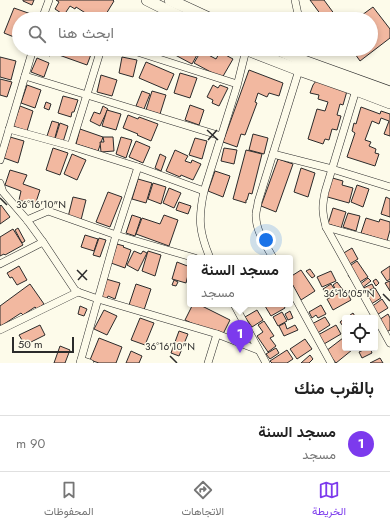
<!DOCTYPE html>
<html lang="ar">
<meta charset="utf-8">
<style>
body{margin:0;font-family:Jost,Vazirmatn,sans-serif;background:#f2f2f2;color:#222;direction:rtl}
.controls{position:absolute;right:12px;bottom:12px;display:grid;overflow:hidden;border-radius:4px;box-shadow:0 2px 6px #0003}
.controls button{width:36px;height:36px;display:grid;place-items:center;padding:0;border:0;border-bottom:1px solid #e0e0e0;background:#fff;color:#222;font:20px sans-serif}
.scale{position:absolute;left:12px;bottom:10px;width:62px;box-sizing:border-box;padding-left:4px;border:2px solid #2b2b2b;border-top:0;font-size:11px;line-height:14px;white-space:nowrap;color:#2b2b2b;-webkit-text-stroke:3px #fdfbea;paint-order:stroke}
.you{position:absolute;left:266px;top:240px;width:14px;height:14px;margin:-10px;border:3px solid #fff;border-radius:50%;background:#1a73e8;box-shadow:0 0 0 6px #1a73e833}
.badge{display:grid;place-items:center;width:26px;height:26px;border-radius:50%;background:#7c3aed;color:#fff;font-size:13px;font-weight:700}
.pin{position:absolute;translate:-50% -33px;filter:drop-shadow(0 1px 2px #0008)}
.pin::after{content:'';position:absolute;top:21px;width:14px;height:12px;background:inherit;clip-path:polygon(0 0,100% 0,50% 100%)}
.popup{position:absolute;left:187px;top:255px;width:106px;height:52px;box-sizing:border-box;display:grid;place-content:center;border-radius:4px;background:#fff;filter:drop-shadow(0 1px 3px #0005);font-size:13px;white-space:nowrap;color:#767676}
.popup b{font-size:15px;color:#222}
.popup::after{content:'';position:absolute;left:50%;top:100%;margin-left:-8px;border:8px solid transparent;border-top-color:#fff}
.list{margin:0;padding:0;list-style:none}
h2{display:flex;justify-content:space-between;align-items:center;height:52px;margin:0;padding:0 16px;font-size:17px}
h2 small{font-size:13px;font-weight:400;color:#767676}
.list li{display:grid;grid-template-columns:26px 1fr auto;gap:12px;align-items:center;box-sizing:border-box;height:56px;padding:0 16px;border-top:1px solid #e0e0e0}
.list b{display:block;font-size:15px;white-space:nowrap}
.list p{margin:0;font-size:13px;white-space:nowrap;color:#767676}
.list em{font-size:13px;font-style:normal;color:#767676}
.icon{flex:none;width:22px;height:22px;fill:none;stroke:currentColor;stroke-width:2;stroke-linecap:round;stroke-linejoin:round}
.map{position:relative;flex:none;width:390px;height:363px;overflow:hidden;direction:ltr}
.search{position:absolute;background:#fff;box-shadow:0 2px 6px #0003;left:12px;right:12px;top:12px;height:44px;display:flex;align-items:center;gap:10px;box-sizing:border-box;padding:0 14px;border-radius:22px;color:#767676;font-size:15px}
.sheet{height:108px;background:#fff}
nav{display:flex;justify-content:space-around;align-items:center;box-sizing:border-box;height:56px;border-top:1px solid #e0e0e0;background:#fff;font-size:11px;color:#767676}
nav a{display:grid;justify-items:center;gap:2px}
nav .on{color:#7c3aed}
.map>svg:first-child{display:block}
</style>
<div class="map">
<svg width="390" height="363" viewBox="0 0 390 363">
<rect width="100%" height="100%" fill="#fdfbea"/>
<g fill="#f2b8a0" stroke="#2b2b2b">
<path d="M23,0H34L32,5L23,1Z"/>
<path d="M56,0H113L114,1L103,19H95L76,7L75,9L70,6L64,15L55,9L59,2Z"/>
<path d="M310,0H324L338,19H324Z"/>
<path d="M373,7L390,29V38L360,61L353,51L355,49H371V37L376,33L371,26V19H366L362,15Z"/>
<path d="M14,8L31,14L29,19H19V39L4,33Z"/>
<path d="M36,49H53L50,56L36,51Z"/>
<path d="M62,49H93L87,65L59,55Z"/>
<path d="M164,49H192L198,53L192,64Z"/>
<path d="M201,51L216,59L220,52L233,59L222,78L194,63Z"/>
<path d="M0,57L16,61L11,80L0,77Z"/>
<path d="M122,57L137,60L133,77L119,73Z"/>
<path d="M37,58L49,63L44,77L31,72Z"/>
<path d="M146,62L174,74L167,90L139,78Z"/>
<path d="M249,70L283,83L279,96L269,93L267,97L258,93L255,102L257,103L245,135L241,134L237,147L223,142Z"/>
<path d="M180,73L197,78L190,98L174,93Z"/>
<path d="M101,75L117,80L112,96L97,92Z"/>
<path d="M0,79L12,82L7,97L0,95Z"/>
<path d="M316,81L347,91L343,105L340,104L337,115L341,116L337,130L332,129L329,140L325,139L323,144L308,139L317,109L325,111L328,102L318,99L319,95L310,93L313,85Z"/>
<path d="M27,85L41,90L35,108L21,103Z"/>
<path d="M213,85L218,88L220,85L228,88L219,106L212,103L213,100L207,97Z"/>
<path d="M142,91L150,94L144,109L136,106Z"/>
<path d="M152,91L166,95L160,114L146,110Z"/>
<path d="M63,96L78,100L74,112H72L71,117L58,113Z"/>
<path d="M46,102L51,104L49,110L44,108Z"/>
<path d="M190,105L204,110L199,125L185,120Z"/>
<path d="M20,106L33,111L27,131L13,126Z"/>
<path d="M103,106L108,109L100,126L90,121L94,112L100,114Z"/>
<path d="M361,107L380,114L381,111L390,114V136L384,134L389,121L381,118L379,124L372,121L365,140L371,142L369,146L376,149L375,153L379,154L375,166L347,157L355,133L352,131L354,123L356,124Z"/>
<path d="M107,110L121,114L116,130L102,126Z"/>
<path d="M128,115L138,119L139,117L158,124L151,141L137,135L138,134L123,128Z"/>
<path d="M52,121L59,123L54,141L46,139Z"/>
<path d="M60,123L68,126L63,142L55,139Z"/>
<path d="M80,129L103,137L98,151L76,144Z"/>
<path d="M253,134L268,138L264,154L249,150Z"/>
<path d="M10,137L24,141L18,163L4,158Z"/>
<path d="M103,137H113L114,151L101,152L100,142H104Z"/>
<path d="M121,137L132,140L126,158L116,154Z"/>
<path d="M195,138L207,141L202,159L189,155Z"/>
<path d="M136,141L150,147L143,163L129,157Z"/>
<path d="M53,148L68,153L60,175L46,170Z"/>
<path d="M224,148L237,150L234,164L221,161Z"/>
<path d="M175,150L188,156L185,161L191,163L192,160L201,164L193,180L181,175L180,177L166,171Z"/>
<path d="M246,150L262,154L252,194L249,193L247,200H246V203L233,199Z"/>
<path d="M72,154L86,160L77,180L64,174Z"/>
<path d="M160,154L166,157L161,171L155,168Z"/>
<path d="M278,159L293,164L276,212L261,206Z"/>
<path d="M301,168L315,173L308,197L294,192Z"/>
<path d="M10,170L27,175L23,184L40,190L35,205L19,200L21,191L5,185Z"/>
<path d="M215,171L230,176L223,197L208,191Z"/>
<path d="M329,177L343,181L342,185L353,188L349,203L324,196Z"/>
<path d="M138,179L152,183L146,203L132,199Z"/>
<path d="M153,183L166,187L161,204L148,199Z"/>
<path d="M357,185L369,189L363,207L351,202Z"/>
<path d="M169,188L181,193L174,208L163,203Z"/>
<path d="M108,192L122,197L110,227L96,222Z"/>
<path d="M73,197L86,200L81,220L68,217Z"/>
<path d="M386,197L390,199V217L381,214Z"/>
<path d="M179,202L191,206L188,214L176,210Z"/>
<path d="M1,205L10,217L0,224V206Z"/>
<path d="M333,208L346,212L341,228L328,224Z"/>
<path d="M348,213L360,216L356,231L343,227Z"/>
<path d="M132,215L141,218L135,236L126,233Z"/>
<path d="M164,215L178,220L169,246L136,234L142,218L160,224Z"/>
<path d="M366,218L379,222L380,219L390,222V230L387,241L361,233Z"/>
<path d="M18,228L25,241L22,243L15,230Z"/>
<path d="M13,229L23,245L5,255L4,254L0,256V237Z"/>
<path d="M85,235L98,239L94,251L81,247Z"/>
<path d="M99,238L106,240L100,257L93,255Z"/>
<path d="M117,244L124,246L123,247L131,250L125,268L111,263Z"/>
<path d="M352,248L358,259L348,265L342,254Z"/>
<path d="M134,251L141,254L143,251L147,253L138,271L127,265Z"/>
<path d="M148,251L161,255L155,276L142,271Z"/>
<path d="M357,261L368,277L355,285L348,275L352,273L348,267Z"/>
<path d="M177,262L190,267L186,283L172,279Z"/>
<path d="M19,266L27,280L17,285L12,277L10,278L7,273Z"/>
<path d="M390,266V279L387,281L381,272Z"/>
<path d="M310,269L315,276L312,278L306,271Z"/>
<path d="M301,270L315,291L301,300L290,280V277Z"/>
<path d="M331,271L336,281L322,287L317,277Z"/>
<path d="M368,278L371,281L362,288L359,285Z"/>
<path d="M106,279L120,283L115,299L108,296L107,299L100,297Z"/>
<path d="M376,279L379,283L376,286L373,281Z"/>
<path d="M174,280L178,282L176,286L172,285Z"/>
<path d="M390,281V291L385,283Z"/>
<path d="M337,282L343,290L338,293L333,285Z"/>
<path d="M30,284L44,304L37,309L35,307L23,315L21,313L1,326L0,324V306Z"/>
<path d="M136,284L151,289L144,310L129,305Z"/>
<path d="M331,284L335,290L327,295L323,289Z"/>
<path d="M372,284L374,288L361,294L359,290Z"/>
<path d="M375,288L381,298L368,306L362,296Z"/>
<path d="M346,290L351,300L333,310L327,299Z"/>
<path d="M382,299L388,308L375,316L370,308Z"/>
<path d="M193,304H198L230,320L222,336L198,325V326L185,320Z"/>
<path d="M269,304H283L285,308L271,316L265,306Z"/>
<path d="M321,305L326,314L318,318L316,315L312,318L309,312Z"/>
<path d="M80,306L87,309L84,316L78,314Z"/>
<path d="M104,310L117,316L107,335L94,329Z"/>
<path d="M257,310L263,320L252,327L245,317Z"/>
<path d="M290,311L293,318L288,320L285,314Z"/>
<path d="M282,312L287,321L278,326L273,317Z"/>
<path d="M353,313L356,318H346Z"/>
<path d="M388,314L390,318V330L383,334L379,320Z"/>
<path d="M325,317L330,325L316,334L310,325Z"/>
<path d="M140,318L154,323L145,345L131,340Z"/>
<path d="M345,318V329L340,322Z"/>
<path d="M264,321L274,336L270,338L276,346L268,352L257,336L263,332L258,325Z"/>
<path d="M285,323L287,329L295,325L298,330L284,336L279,326Z"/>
<path d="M40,325L45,335L25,345L19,335Z"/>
<path d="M336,325L341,334L324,344L318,335Z"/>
<path d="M179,331L188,334L179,356L171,353Z"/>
<path d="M99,338L122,347L116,363H99L90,360Z"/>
<path d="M343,338L345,340V348H351L352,350L336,363L326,351Z"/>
<path d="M305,339L312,349L297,359L290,349Z"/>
<path d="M60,346L70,350L65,363H54Z"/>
<path d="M276,348L279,353L270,359L266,354Z"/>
<path d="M368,348H370L372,353L362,358L359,352Z"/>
<path d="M287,350L293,359L287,363H272L270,361Z"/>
<path d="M131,351L142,356L139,363H126Z"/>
<path d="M310,355L313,359L309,363H301Z"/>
<path d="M380,358L383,363H370Z"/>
</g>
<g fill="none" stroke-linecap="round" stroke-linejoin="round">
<g stroke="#2b2b2b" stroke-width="8">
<g id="minor">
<path d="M295,0L299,19"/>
<path d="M42,19L49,0"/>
<path d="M128,49L237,84"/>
<path d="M25,76L221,136"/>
<path d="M356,90L325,192C322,206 322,212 326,227L390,343"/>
<path d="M9,129L71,146L138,167L204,191"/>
<path d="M71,146L101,49"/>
<path d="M273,154L332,169L390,187"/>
<path d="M0,160L33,49"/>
<path d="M0,183L3,192L27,220L43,242L75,290L78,292L98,299L217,334L258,350"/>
<path d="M27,220L48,211L116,235L195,258"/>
<path d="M326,227L390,245"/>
<path d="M210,258C199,232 198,219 204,191L237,86L246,50"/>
<path d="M273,258C266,245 255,230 256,214C256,210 258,206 258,202L299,70L302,49"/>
<path d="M0,264L43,242"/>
<path d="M290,288L331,363"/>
<path d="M234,304L266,363"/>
<path d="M0,330L78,292"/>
<path d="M81,360L90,363"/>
<path d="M80,363L116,235L138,167"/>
<path d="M208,363L217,334"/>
</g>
</g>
<g stroke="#2b2b2b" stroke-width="12">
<g id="secondary">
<path d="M147,0L185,19"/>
<path d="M170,0L211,19"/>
<path d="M245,49L299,70L356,90L390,103"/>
<path d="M276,49L301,60L390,92"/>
</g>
</g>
<use href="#minor" stroke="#fdfbea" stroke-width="7"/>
<use href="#secondary" stroke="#fdfbea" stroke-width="11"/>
</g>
<path fill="none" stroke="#2b2b2b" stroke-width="1.5" d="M207,130L218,140M208,140L217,130M0,198L7,205M77,270L87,280M78,280L87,270M383,294L390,301M170,356L177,363"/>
<g font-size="10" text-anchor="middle" fill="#2b2b2b" stroke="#fdfbea" stroke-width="3" stroke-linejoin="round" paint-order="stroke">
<text x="41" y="208">36°16'10"N</text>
<text x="349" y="297">36°16'05"N</text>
<text x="170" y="350">36°16'10"N</text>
</g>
</svg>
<div class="controls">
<button><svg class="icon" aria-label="locate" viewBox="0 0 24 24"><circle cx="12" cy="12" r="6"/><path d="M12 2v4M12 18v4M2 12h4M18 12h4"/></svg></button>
</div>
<div class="scale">50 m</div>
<div class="you"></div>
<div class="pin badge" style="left:240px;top:353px">1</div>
<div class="popup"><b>مسجد السنة</b>مسجد</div>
<div class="search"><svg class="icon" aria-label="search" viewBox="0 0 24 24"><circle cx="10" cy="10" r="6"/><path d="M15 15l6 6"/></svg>ابحث هنا</div>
</div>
<section class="sheet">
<h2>بالقرب منك<small></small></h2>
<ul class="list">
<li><span class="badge">1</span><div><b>مسجد السنة</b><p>مسجد</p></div><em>90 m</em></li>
</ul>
</section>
<nav>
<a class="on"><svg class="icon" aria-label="map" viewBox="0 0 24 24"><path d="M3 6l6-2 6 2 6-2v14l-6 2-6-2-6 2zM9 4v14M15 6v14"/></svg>الخريطة</a>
<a><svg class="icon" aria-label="directions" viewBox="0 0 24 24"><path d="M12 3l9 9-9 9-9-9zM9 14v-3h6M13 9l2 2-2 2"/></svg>الاتجاهات</a>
<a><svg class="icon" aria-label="saved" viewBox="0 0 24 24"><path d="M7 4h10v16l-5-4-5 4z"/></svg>المحفوظات</a>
</nav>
